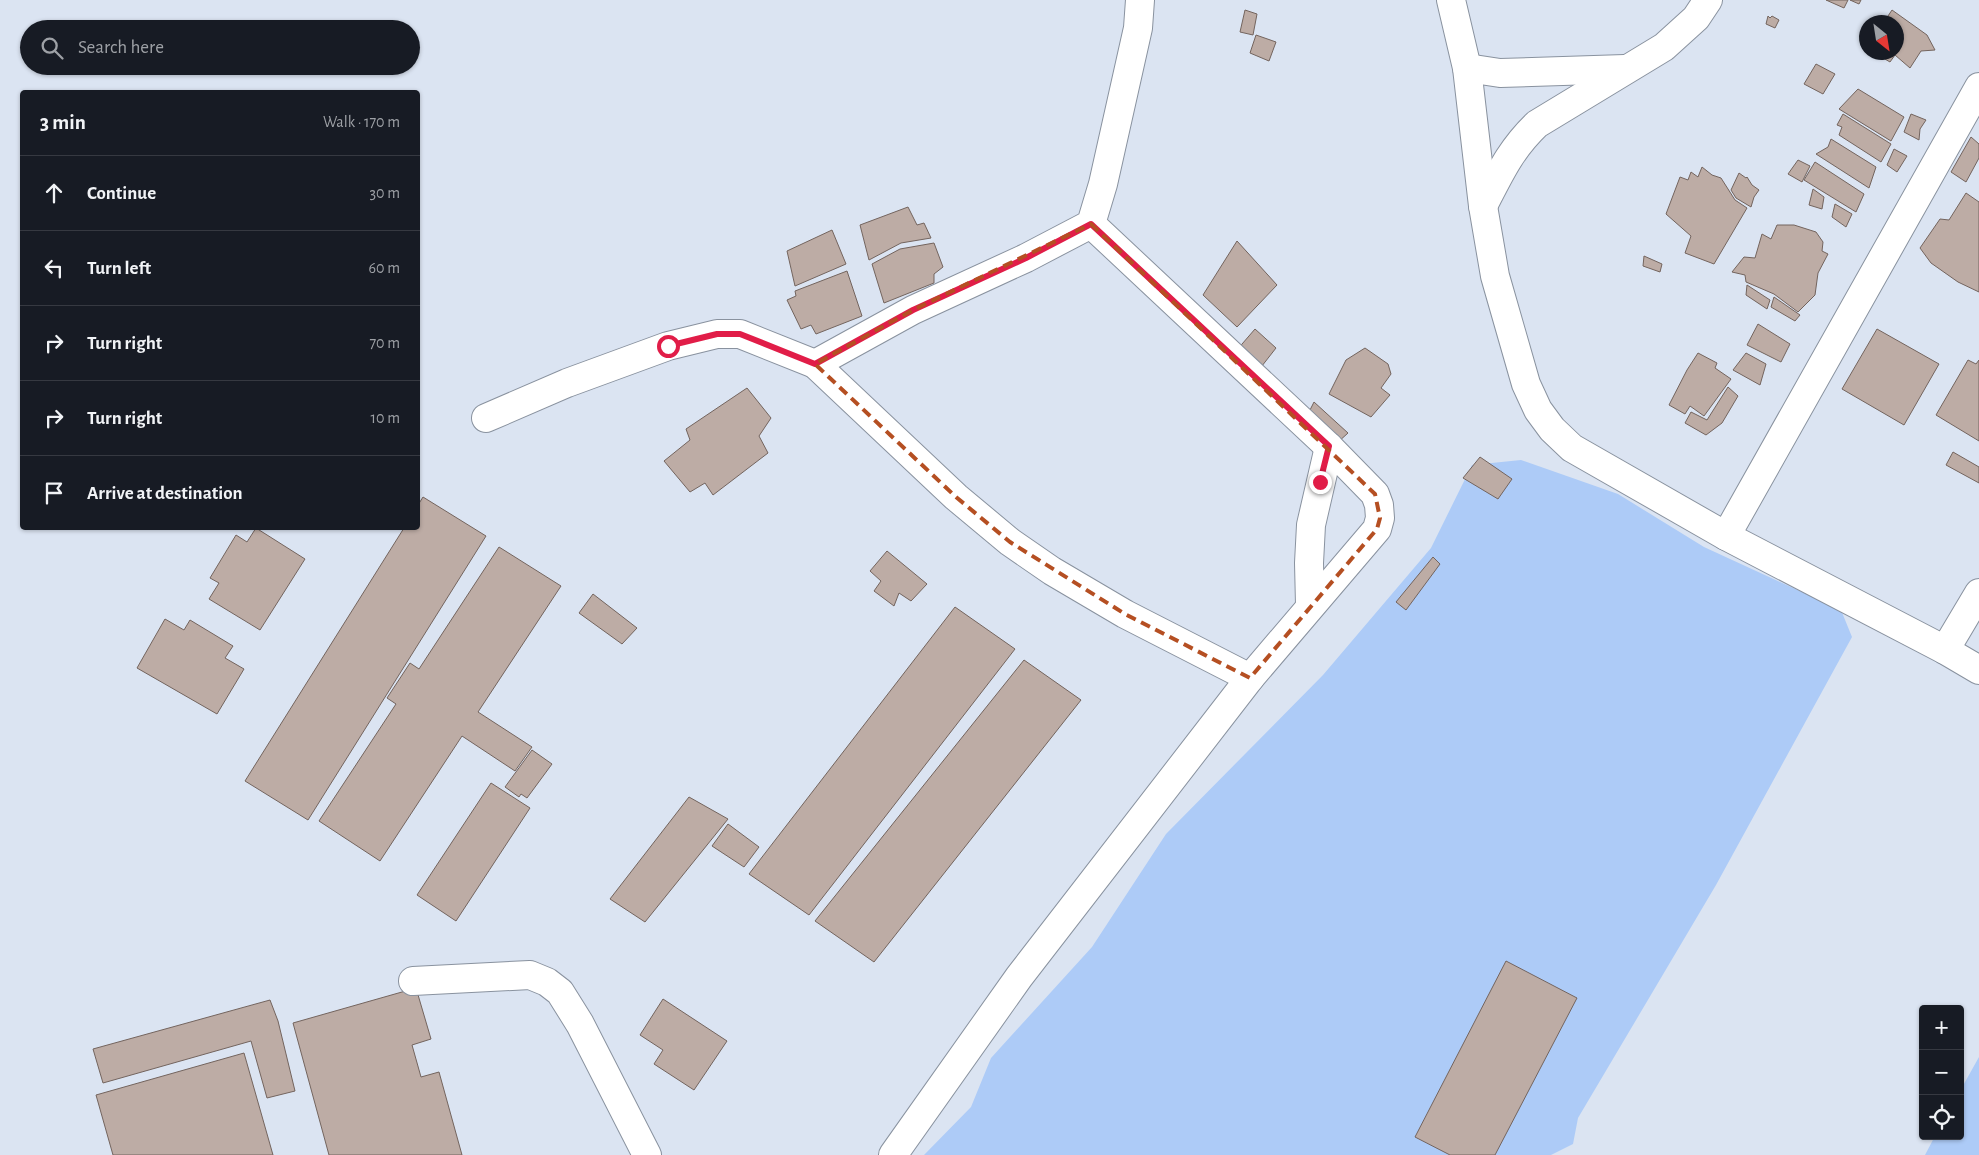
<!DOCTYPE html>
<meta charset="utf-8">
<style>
body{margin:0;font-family:"Alegreya Sans",sans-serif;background:#242831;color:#f1f3f6}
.controls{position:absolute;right:15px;bottom:15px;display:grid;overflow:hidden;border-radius:5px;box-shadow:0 1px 4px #0004}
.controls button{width:45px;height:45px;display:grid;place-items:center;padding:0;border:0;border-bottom:1px solid #363941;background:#171b24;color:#f1f3f6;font:25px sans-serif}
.compass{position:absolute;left:1859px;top:15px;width:45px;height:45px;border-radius:50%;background:#171b24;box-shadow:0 1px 4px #0004;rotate:150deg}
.stop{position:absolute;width:15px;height:15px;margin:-11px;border:4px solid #e11d48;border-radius:50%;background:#fff}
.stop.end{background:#e11d48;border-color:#fff;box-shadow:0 1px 5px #0008}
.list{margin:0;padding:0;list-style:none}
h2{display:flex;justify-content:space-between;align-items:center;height:65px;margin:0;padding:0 20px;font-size:21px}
h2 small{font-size:16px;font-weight:400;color:#9ea1a6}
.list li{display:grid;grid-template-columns:32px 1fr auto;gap:15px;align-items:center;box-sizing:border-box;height:75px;padding:0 20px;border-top:1px solid #363941}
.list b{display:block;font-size:19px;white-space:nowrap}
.list em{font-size:16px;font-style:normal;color:#9ea1a6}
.icon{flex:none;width:28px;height:28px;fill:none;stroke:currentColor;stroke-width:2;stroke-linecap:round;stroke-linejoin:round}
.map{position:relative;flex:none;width:1979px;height:1155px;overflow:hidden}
.search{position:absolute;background:#171b24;box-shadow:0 1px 4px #0004;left:20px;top:20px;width:400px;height:55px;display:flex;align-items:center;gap:12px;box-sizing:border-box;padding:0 18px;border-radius:28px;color:#9ea1a6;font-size:19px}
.panel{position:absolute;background:#171b24;box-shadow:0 1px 4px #0004;left:20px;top:90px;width:400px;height:440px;border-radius:5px}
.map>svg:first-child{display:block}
</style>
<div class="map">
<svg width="1979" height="1155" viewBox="0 0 1979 1155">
<rect width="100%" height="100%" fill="#dbe4f2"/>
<g fill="#adcbf7">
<path d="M1521,460L1618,494L1704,547L1841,610L1852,637L1716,885L1578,1118L1573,1144L1551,1155H924L971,1107L991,1058L1092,947L1166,834L1323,675L1431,548L1472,465Z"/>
<path d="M1979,1057V1155H1925L1935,1136H1960V1091Z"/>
</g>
<g fill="#bdaca5" stroke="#73645e">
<path d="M1826,0H1848L1844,8Z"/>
<path d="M1850,0H1861L1859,4Z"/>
<path d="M1245,10L1257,14L1253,35L1240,32Z"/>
<path d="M1892,10L1927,35L1935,50L1921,51L1910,68L1895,55L1890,62L1873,52H1896V22H1884Z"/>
<path d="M1768,16L1770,18L1772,16L1779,20L1775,28L1766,24Z"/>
<path d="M1256,35L1276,42L1269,61L1250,53Z"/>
<path d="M1816,64L1835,74L1823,94L1804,84Z"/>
<path d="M1858,89L1904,117L1891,141L1839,109Z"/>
<path d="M1843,114L1891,144L1881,162L1839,135L1842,127L1837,125Z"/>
<path d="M1911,114L1926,120L1920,129L1919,140L1904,132Z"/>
<path d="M1971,137L1979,144V158L1966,182L1951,172Z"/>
<path d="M1831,139L1876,167L1869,188L1816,154L1828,147Z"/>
<path d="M1894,149L1907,156L1897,172L1887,165Z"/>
<path d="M1798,160L1810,166L1802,182L1788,174Z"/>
<path d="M1815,162L1864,194L1856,212L1804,180Z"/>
<path d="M1702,167L1712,175L1721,178L1735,200L1747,208L1714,264L1685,253L1691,236L1666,214L1680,177L1688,180L1691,172L1698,177Z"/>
<path d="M1739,173L1746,178L1747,177L1752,185L1759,190L1754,197L1751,207L1736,198L1731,190Z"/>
<path d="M1813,189L1824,197L1822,209L1809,205Z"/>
<path d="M1966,193L1979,202V292L1958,282L1931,263L1920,248L1940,219L1949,220Z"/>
<path d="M1835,204L1852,214L1846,227L1832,217Z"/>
<path d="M908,207L917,225L924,223L931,238L901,243L869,260L860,225Z"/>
<path d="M1777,225H1794L1816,232L1823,242L1822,251L1828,254L1818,273L1815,295L1798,312L1774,294L1746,282L1745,275L1732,272L1744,257L1755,258L1762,234L1771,239Z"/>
<path d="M832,230L846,264L795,286L787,251Z"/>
<path d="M1237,241L1277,285L1237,327L1203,295Z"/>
<path d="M934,243L943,267L934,274V283L884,303L872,264L900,249Z"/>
<path d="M1644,256L1662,264L1660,272L1643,266Z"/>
<path d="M847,271L862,316L816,334L811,325L801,329L787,300L796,296L795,291Z"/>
<path d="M1747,285L1770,300L1767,309L1746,295Z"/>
<path d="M1774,297L1800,315L1795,321L1771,307Z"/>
<path d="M1758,324L1790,344L1781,362L1747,345Z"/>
<path d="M1255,329L1276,348L1258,371L1236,351Z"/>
<path d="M1877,329L1939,364L1904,425L1842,389Z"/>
<path d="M1365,348L1388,364L1391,374L1381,388L1390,395L1371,417L1329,394L1346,360Z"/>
<path d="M1698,353L1717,363L1715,368L1731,379L1704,416L1690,406L1685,414L1669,405L1687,370Z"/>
<path d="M1746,353L1766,364L1760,385L1733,370Z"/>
<path d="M1968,360L1976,364L1979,360V441L1936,415Z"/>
<path d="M1728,387L1738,396L1722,423L1706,435L1685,423L1691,412L1707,420Z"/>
<path d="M747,388L771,418L759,436L768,453L713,495L705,483L690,492L664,461L690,440L686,429Z"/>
<path d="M1314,402L1348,433L1337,443L1306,418Z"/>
<path d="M1953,452L1979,467V483L1946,465Z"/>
<path d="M1480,457L1512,479L1498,499L1463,478Z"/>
<path d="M423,497L486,536L308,820L245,781L404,528H418V505Z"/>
<path d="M256,528L305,559L260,630L209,599L219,583L210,578L236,535L247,542Z"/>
<path d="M499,547L561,586L478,712L532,747L515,771L462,736L380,861L319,821L396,704L387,698L410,663L419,669Z"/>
<path d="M887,551L927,584L911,601L899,593L894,606L874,591L881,581L870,571Z"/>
<path d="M1433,557L1440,564L1406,610L1396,602Z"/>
<path d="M593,594L637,628L622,644L579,613Z"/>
<path d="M955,607L1015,649L809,915L749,874Z"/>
<path d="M165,619L184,630L190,620L233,646L225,658L244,669L217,714L137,668Z"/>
<path d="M1024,660L1081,700L874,962L815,921Z"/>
<path d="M532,750L552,764L527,798L521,794L519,797L505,787Z"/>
<path d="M491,783L530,808L456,921L417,895Z"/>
<path d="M689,797L728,819L645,922L610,899Z"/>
<path d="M728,824L759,847L744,867L712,846Z"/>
<path d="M1506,961L1577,998L1495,1155H1450L1415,1137Z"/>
<path d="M416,988L431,1039L412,1045L421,1077L439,1072L462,1155H329L293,1023Z"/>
<path d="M663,999L727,1041L694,1090L654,1064L663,1050L640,1035Z"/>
<path d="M270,1000L278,1021L295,1091L267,1098L251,1041L103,1083L93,1049Z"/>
<path d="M244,1053L273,1155H113L96,1095Z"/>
</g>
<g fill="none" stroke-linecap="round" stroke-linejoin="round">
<g stroke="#89929f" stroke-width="30">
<g id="minor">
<path d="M1451,0L1467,68L1483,206L1495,276L1526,384L1538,410L1552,429L1572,448L1726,536L1945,650L1979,670"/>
<path d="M1467,68L1500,73L1625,69"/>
<path d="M1483,206C1500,173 1510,150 1537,124L1664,47L1696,18L1708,0"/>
<path d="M815,364L956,497L1010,542L1052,571L1125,614L1250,678"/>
<path d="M486,418L567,383L668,346L717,334H740L815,364L913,310L1026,258L1091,224L1103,184L1138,28L1140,0"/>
<path d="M1726,536L1979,87"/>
<path d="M1310,605L1309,563L1311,525L1329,447"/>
<path d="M1945,650L1979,593"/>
<path d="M413,981L530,975L547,982L560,992L580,1024L647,1155"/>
<path d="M893,1155L1019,977L1250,678L1377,529L1380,518L1379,505L1375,494L1329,447L1091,224"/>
</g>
</g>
<use href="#minor" stroke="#fff" stroke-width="28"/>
</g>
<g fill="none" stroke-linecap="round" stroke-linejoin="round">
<path stroke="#e11d48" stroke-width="6" d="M668,346L717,334H740L815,364L913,310L1026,258L1091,224L1329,446L1320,482"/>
</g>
<path fill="none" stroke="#b54f22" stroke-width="4" stroke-dasharray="10 6" stroke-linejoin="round" d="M1091,224L1375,494L1380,518L1377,529L1250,678L1125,614L1010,542L956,497L815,364L913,310Z"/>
</svg>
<div class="controls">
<button>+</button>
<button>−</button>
<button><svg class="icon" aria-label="locate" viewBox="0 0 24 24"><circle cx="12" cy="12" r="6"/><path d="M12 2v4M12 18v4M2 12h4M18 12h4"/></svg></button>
</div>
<svg class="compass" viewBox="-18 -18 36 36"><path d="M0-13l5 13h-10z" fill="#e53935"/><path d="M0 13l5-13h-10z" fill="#9ea1a6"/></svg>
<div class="stop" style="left:668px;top:346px"></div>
<div class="stop end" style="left:1320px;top:482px"></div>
<div class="search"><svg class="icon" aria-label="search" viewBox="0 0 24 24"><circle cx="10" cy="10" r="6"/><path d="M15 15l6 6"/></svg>Search here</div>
<section class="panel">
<h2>3 min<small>Walk · 170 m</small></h2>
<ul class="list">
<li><svg class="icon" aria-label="ahead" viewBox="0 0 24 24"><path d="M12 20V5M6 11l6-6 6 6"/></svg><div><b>Continue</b></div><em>30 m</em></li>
<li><svg class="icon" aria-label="left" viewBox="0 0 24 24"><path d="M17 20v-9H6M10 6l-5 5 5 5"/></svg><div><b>Turn left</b></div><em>60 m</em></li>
<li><svg class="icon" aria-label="right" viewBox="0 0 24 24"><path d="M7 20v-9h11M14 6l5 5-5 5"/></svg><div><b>Turn right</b></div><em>70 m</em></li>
<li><svg class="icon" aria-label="right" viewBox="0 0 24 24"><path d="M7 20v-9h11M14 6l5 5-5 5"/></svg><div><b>Turn right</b></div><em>10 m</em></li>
<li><svg class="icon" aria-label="arrive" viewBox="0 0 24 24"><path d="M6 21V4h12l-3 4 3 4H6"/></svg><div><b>Arrive at destination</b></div></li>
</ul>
</section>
</div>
